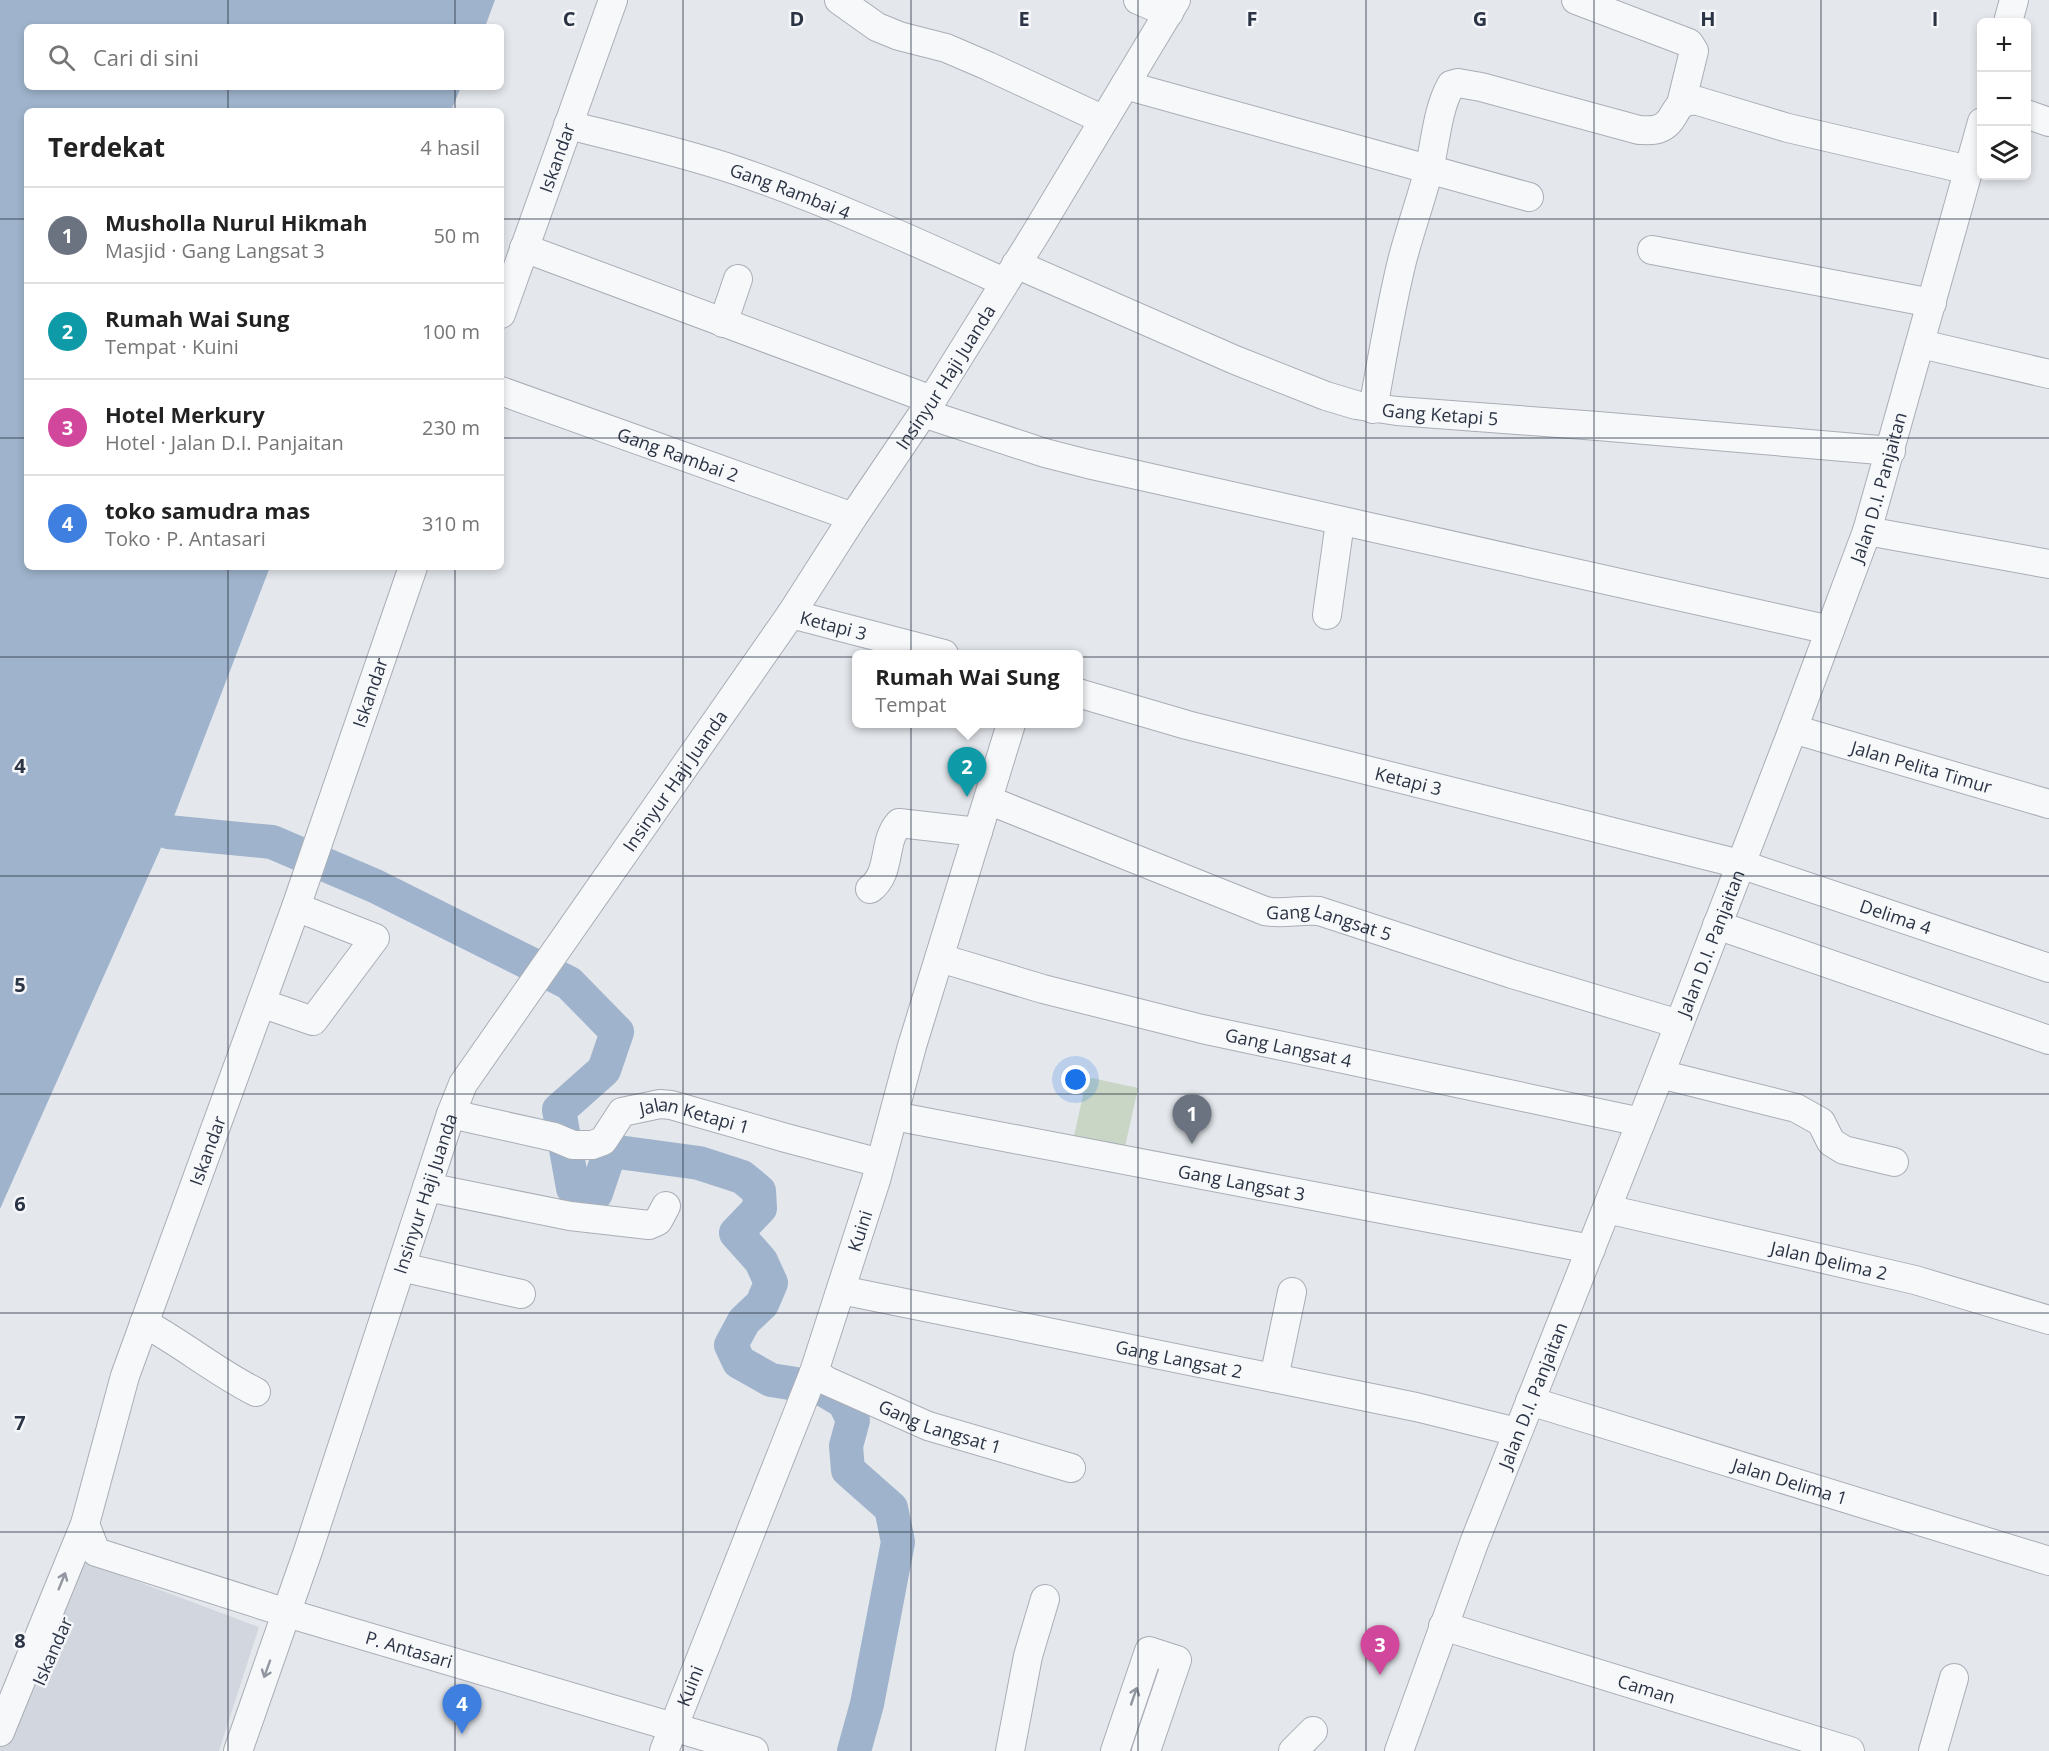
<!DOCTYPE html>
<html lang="id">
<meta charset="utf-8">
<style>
body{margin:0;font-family:"Open Sans",sans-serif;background:#f2f2f2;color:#222}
.controls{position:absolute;right:18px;top:18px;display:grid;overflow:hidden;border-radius:9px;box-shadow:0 3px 9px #0003}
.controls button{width:54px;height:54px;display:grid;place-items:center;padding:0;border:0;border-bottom:2px solid #e0e0e0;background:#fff;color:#222;font:30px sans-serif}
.you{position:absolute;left:1076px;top:1080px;width:21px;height:21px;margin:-15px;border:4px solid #fff;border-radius:50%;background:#1a73e8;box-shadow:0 0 0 9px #1a73e833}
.badge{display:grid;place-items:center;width:39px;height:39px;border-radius:50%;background:#b45309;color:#fff;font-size:20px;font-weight:700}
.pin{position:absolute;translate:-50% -50px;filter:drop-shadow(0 2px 3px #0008)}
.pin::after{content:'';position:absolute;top:32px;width:21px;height:18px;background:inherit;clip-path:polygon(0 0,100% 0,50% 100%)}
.popup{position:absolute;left:852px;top:650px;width:231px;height:78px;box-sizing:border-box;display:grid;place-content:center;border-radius:9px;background:#fff;filter:drop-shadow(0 2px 4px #0005);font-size:20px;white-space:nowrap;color:#767676}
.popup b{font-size:22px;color:#222}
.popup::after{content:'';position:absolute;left:50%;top:100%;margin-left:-12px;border:12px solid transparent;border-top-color:#fff}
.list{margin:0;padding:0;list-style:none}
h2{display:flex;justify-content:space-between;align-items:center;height:78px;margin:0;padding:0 24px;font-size:26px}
h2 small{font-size:20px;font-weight:400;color:#767676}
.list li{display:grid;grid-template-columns:39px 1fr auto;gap:18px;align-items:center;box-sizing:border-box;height:96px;padding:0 24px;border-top:2px solid #e0e0e0}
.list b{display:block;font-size:22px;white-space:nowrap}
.list p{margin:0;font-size:20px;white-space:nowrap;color:#767676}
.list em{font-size:20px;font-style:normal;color:#767676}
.icon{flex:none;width:33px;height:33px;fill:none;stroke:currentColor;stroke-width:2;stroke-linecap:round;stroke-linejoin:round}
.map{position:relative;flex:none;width:2049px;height:1751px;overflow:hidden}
.search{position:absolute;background:#fff;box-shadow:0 3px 9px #0003;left:24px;top:24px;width:480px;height:66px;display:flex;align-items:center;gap:15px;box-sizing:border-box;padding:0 21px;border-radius:9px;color:#767676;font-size:22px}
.panel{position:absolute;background:#fff;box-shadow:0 3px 9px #0003;left:24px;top:108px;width:480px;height:462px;border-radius:9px}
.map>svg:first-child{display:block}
</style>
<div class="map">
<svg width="2049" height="1751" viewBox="0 0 2049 1751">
<rect width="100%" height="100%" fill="#e4e7ec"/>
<path fill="#d2d6de" d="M80,1560L259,1627L219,1751H0V1745Z"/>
<path fill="#c9d6c5" d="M1087,1077L1138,1088L1125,1147L1074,1136Z"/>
<path fill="#9fb4cc" d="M0,0H495L485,27H27V87H461L451,111H27V567H270L168,832L0,1209Z"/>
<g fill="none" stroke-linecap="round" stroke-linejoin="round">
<path stroke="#9fb4cc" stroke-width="34" d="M124,813L168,832L272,842L375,886L569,983L617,1032L604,1070L559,1110L573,1188L588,1197L596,1193L607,1160L618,1152L699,1163L742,1177L759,1191L760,1208L736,1233L761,1261L771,1283L762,1304L744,1321L731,1345L739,1362L771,1380L821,1388L844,1402L853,1420L846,1446L848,1470L891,1508L898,1542L867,1704L854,1751"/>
<g stroke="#a9aeb7" stroke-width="30">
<g id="minor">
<path d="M839,0L877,27L899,36L946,48L988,66L1104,120"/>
<path d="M1138,0L1169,13"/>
<path d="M1576,0L1689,43L1694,51L1681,104"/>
<path d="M2008,22L2014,0"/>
<path d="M1125,85L1529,197"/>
<path d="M2026,114L2049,122"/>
<path id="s1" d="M568,125C624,139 681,152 735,170C827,201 916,242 1004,282"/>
<path d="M524,248L932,400"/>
<path d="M1652,250L1932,303"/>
<path id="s2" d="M1016,264L1235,360L1326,396L1356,405L1397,411L1598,426L1891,451"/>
<path id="s3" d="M501,314L613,0"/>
<path d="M723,323L738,279"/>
<path d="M1921,344L2049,374"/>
<path id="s4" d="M501,391L853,517"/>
<path d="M1373,409C1382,359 1390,310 1402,261C1410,230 1421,200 1429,169C1436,141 1437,110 1451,85L1458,83L1481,87L1639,130C1645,130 1652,131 1658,129C1679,122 1671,98 1698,101L1788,128L1969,170"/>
<path d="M923,413L1045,453L1088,464L1830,630"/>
<path d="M1867,531L2049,564"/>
<path id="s5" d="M791,614L944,654"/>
<path d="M1327,615L1340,522"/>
<path id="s6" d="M1078,693L1187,725L1740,864L2049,968"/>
<path id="s7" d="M1793,729L2049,804"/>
<path id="s8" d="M988,800L1265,911C1283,915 1300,909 1319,911L1512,974L1679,1024"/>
<path d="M870,889C892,873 882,842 899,823L978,832"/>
<path d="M1717,925L2049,1040"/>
<path id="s9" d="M940,958L1043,989L1202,1029L1641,1122"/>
<path d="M261,1003L313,1021L375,938L296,907"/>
<path d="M1660,1074L1796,1108L1821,1122L1831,1142L1844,1150L1894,1162"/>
<path id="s10" d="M451,1114L554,1137L573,1145H592L603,1141L622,1112L660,1104L671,1105L786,1138L880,1163"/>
<path id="s11" d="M894,1116L1591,1249"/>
<path d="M427,1187L570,1216L649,1225L658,1221L666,1206"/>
<path id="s12" d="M1607,1209L1915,1280L2049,1320"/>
<path d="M401,1267L521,1294"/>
<path id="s13" d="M841,1290L1416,1407L1517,1432"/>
<path d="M144,1323C183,1344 216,1372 256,1392"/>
<path id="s14" d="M814,1372L827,1381L928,1426L1071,1468"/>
<path d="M1274,1378L1292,1292"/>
<path id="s15" d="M1530,1401L2049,1561"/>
<path id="s16" d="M85,1524L96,1552L287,1613L754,1751"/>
<path id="s17" d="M1443,1626L1850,1751"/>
<path id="s18" d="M0,1732L85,1524L125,1376L296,907L413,567"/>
<path id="s19" d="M238,1751L308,1551L451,1114L463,1084L791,614L853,517L932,400L1036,233L1176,0"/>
<path id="s20" d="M664,1751L814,1372L876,1180L912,1046L1011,724"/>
<path d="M1010,1751L1028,1656L1045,1599"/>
<path d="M1115,1751L1149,1651L1177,1660L1146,1751"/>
<path d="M1293,1751L1313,1731"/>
<path id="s21" d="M1399,1751L1474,1543L1660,1074L1793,729L1867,531L1982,122"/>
<path d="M1933,1751L1954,1678"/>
</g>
</g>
<use href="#minor" stroke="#f7f8fa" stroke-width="28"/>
</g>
<defs><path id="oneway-shaft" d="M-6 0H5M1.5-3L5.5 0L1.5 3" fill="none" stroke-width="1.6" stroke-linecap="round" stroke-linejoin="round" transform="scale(1.5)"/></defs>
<g stroke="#9196a0">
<use href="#oneway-shaft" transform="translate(62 1581) rotate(-68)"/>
<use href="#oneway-shaft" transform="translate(267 1669) rotate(110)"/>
<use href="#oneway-shaft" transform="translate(1134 1696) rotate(-71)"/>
</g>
<path fill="none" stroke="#2b3445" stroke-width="1.5" stroke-opacity="0.55" d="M228,0V27M455,0V27M683,0V1751M911,0V1751M1138,0V1751M1366,0V1751M1594,0V1751M1821,0V1751M228,87V111M455,87V111M0,219H27M501,219H2049M0,438H27M501,438H2049M228,567V1751M455,567V1751M0,657H2049M0,876H2049M0,1094H2049M0,1313H2049M0,1532H2049"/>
<g text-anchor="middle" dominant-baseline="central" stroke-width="5" stroke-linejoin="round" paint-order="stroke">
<g font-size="18" fill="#2b3445" stroke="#f4f6f9">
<text stroke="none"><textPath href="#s3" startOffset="166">Iskandar</textPath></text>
<text stroke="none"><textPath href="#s1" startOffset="232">Gang Rambai 4</textPath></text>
<text stroke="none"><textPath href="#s19" startOffset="1560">Insinyur Haji Juanda</textPath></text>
<text stroke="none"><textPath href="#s2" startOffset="453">Gang Ketapi 5</textPath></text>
<text stroke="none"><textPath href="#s4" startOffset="188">Gang Rambai 2</textPath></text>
<text stroke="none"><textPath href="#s21" startOffset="1352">Jalan D.I. Panjaitan</textPath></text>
<text stroke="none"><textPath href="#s5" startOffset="44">Ketapi 3</textPath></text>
<text stroke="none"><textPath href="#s18" startOffset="1104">Iskandar</textPath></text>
<text stroke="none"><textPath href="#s7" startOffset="134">Jalan Pelita Timur</textPath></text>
<text stroke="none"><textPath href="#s19" startOffset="1074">Insinyur Haji Juanda</textPath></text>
<text stroke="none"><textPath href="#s6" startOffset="342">Ketapi 3</textPath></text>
<text stroke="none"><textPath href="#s6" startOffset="848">Delima 4</textPath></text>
<text stroke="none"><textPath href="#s8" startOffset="364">Gang Langsat 5</textPath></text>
<text stroke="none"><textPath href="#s21" startOffset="866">Jalan D.I. Panjaitan</textPath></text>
<text stroke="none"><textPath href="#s9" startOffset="360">Gang Langsat 4</textPath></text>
<text stroke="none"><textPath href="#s10" startOffset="266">Jalan Ketapi 1</textPath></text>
<text stroke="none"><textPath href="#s18" startOffset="618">Iskandar</textPath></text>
<text stroke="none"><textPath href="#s11" startOffset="354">Gang Langsat 3</textPath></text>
<text stroke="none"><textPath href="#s19" startOffset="588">Insinyur Haji Juanda</textPath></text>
<text stroke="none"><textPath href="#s20" startOffset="556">Kuini</textPath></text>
<text stroke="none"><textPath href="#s12" startOffset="228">Jalan Delima 2</textPath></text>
<text stroke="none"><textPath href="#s13" startOffset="345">Gang Langsat 2</textPath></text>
<text stroke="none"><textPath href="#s21" startOffset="380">Jalan D.I. Panjaitan</textPath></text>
<text stroke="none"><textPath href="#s14" startOffset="138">Gang Langsat 1</textPath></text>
<text stroke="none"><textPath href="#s15" startOffset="272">Jalan Delima 1</textPath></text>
<text stroke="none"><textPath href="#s16" startOffset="358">P. Antasari</textPath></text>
<text transform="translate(52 1651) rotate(-66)">Iskandar</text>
<text stroke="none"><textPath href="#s20" startOffset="70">Kuini</textPath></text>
<text stroke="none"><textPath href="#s17" startOffset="213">Caman</textPath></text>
</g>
</g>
<g font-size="20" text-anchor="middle" font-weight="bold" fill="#2b3445" stroke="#f4f6f9" stroke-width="5" stroke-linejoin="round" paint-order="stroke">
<text x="569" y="26">C</text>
<text x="797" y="26">D</text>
<text x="1024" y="26">E</text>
<text x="1252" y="26">F</text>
<text x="1480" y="26">G</text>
<text x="1708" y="26">H</text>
<text x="1935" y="26">I</text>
<text x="20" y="773">4</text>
<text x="20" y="992">5</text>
<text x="20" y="1211">6</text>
<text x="20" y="1430">7</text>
<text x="20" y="1648">8</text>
</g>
</svg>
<div class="controls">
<button>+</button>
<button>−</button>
<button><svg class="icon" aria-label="layers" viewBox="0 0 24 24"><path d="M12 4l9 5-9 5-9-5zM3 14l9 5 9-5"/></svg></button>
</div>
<div class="you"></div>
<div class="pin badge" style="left:1192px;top:1144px;background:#6b7280">1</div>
<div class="pin badge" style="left:967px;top:797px;background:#0f9aa8">2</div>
<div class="popup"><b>Rumah Wai Sung</b>Tempat</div>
<div class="pin badge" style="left:1380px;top:1675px;background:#d1479c">3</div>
<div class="pin badge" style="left:462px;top:1734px;background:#3f7fe0">4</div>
<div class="search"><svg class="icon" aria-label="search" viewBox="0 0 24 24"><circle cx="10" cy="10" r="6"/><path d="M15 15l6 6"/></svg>Cari di sini</div>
<section class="panel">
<h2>Terdekat<small>4 hasil</small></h2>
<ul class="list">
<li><span class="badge" style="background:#6b7280">1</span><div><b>Musholla Nurul Hikmah</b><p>Masjid · Gang Langsat 3</p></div><em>50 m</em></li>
<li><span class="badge" style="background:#0f9aa8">2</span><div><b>Rumah Wai Sung</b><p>Tempat · Kuini</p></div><em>100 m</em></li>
<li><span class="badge" style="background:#d1479c">3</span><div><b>Hotel Merkury</b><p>Hotel · Jalan D.I. Panjaitan</p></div><em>230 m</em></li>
<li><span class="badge" style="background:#3f7fe0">4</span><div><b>toko samudra mas</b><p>Toko · P. Antasari</p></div><em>310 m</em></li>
</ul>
</section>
</div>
